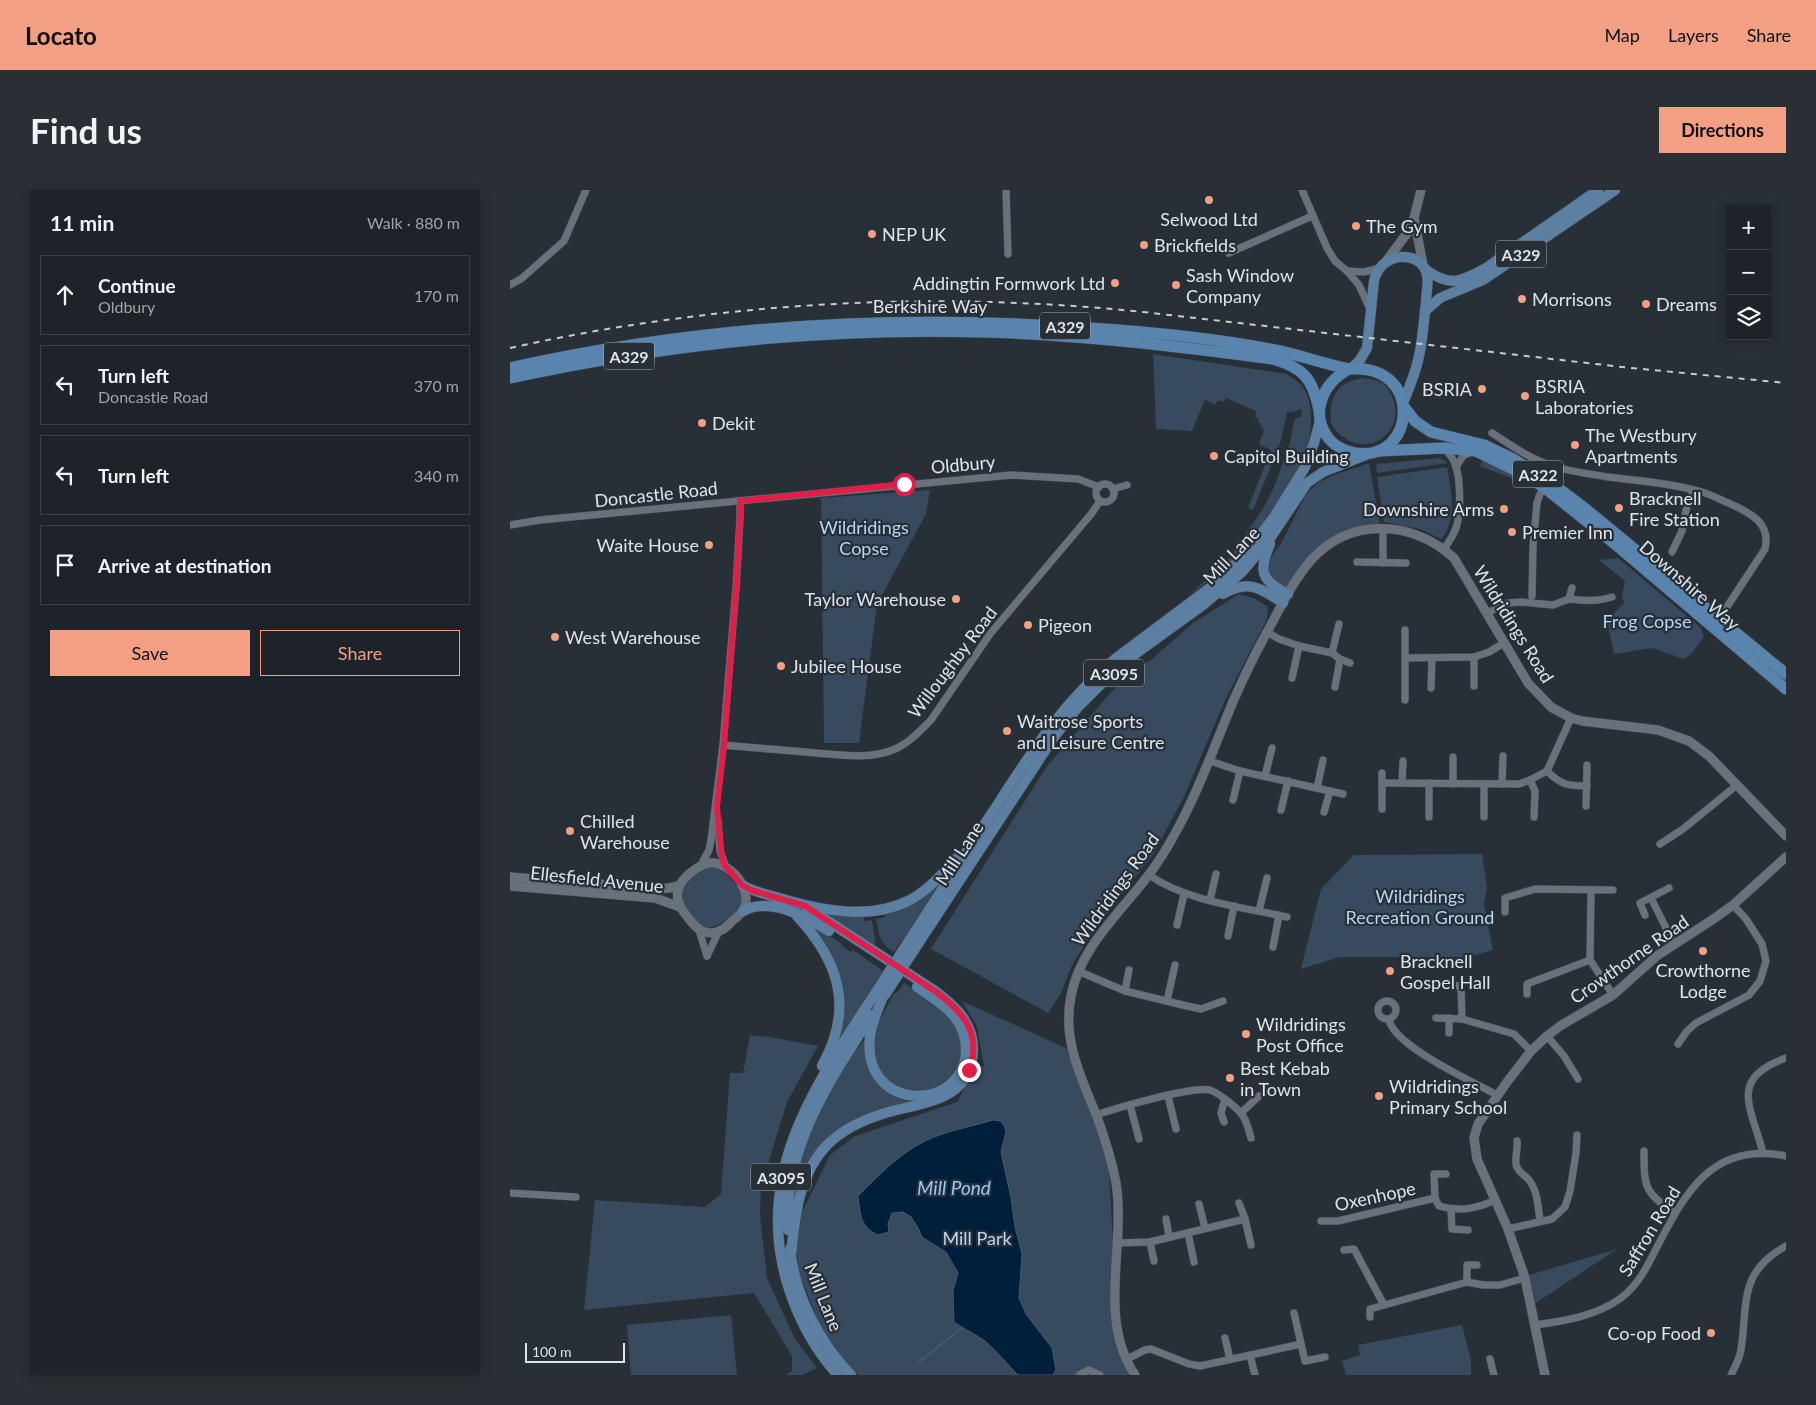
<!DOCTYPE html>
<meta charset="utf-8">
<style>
body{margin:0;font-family:Lato,sans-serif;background:#2a2f35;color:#f1f3f6}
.controls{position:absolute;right:15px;top:15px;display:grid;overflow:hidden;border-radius:0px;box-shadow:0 2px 12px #0003}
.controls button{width:45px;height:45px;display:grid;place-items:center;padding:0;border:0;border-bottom:1px solid #3b4046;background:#1d2329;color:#f1f3f6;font:25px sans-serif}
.scale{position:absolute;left:15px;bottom:12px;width:100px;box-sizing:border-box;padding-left:5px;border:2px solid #dfe4ea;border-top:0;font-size:14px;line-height:18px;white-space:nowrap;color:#dfe4ea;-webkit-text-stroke:4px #272f37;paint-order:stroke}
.stop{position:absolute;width:15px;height:15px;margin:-11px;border:4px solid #e11d48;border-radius:50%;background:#fff}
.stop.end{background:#e11d48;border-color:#fff;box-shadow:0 1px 5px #0008}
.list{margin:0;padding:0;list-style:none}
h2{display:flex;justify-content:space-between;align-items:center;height:65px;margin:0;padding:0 20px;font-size:21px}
h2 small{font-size:16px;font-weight:400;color:#a0a4a8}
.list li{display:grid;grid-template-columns:32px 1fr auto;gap:15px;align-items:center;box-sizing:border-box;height:80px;margin:0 10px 10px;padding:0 10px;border:1px solid #3b4046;border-radius:0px}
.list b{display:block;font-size:19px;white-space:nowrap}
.list p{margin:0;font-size:16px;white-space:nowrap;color:#a0a4a8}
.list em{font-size:16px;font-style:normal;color:#a0a4a8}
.actions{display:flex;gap:10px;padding:15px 20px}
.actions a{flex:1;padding:11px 0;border:1px solid #f39f84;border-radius:0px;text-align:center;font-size:18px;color:#f39f84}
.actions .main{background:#f39f84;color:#111}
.icon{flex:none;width:28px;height:28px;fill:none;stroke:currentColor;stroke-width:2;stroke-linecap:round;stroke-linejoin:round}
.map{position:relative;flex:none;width:1276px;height:1185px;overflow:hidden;border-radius:0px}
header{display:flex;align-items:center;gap:30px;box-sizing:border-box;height:70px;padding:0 25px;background:#f39f84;color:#111}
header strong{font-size:24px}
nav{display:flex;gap:28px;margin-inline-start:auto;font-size:18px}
.intro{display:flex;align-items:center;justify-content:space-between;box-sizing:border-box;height:120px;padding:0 30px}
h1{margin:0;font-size:35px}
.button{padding:12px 22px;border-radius:0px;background:#f39f84;color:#111;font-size:18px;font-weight:700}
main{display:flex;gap:30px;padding:0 30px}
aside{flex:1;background:#1d2329;border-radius:0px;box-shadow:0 2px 12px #0003}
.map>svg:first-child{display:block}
</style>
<header>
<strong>Locato</strong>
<nav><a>Map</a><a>Layers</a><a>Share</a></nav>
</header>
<div class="intro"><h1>Find us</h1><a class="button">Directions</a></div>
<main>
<aside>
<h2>11 min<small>Walk · 880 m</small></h2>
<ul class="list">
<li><svg class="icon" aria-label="ahead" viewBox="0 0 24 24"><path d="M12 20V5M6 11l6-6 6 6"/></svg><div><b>Continue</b><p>Oldbury</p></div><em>170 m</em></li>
<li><svg class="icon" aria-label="left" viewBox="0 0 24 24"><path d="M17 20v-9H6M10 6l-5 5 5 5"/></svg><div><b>Turn left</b><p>Doncastle Road</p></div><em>370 m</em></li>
<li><svg class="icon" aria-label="left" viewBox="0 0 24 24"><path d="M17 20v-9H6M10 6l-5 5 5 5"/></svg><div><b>Turn left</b></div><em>340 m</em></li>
<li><svg class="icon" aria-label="arrive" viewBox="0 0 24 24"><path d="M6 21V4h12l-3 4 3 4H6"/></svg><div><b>Arrive at destination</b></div></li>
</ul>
<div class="actions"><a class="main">Save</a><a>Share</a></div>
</aside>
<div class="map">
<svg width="1276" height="1185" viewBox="0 0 1276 1185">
<rect width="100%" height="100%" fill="#272f37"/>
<g fill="#384a5d">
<path d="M643,164L777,184C782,188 791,193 794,199C805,216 801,244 796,263C788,289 745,351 725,370C710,384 692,395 676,408L719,368L753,319L765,295L780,252L784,231L786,228L791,227L792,219L778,223L780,217L777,223L770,254L743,320L738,318L761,260L749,254L754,240L748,231L749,229L745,227L746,221L716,208L714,212L708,210L705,215L695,210L682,241L646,239Z"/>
<path d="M853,188C859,189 867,190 872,193C878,197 882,205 884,212C891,233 874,257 850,254C839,253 828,244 822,236C817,211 825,192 853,188Z"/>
<path d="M930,268L938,273L867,283L866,274Z"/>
<path d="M973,269L1009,285L1006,290L970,276Z"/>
<path d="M859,273L870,335L844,340L790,379L775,398L759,388L757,372L772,352L796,304L809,292L824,285Z"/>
<path d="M937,277C941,300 948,330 931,349L910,339L874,332L867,287Z"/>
<path d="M420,300L416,324L367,414L349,553H314L311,308Z"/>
<path d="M1108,368L1191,438L1194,447L1182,463L1174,469L1142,458L1104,464L1097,430L1114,413L1112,405L1115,391L1089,370Z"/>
<path d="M729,404L744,408L758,417L757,429L715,510L674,607L644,663L580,746L561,777L551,803L538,823L421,759L537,576L609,493L643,468L683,433Z"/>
<path d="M972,664L977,697L974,715L983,760L960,767H830L791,779L811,699L844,665Z"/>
<path d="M204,676C212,680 216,683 222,690C237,707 234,715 217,729C193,749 178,728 170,705C177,690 188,680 204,676Z"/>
<path d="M440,678L394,751L392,750L384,762C369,753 370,746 366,729L375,727L374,722Z"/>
<path d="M314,722L353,726L354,731L362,730L366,757L324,731Z"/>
<path d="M298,733L331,753V755L341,762L343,760L373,781L321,863L330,832L315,754Z"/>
<path d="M394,793L426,813L446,832L454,863L442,888L415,902L393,901L375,889L363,865L365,839L384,803H387Z"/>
<path d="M427,804C437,811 448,820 454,831C468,854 462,886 439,901C422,912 404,914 385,918C340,927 297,954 286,1000H284C290,963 303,928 322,895C330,880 342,865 353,851H355C355,868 361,885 374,896C418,934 482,882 453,832C446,821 436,813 425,805Z"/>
<path d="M452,811L556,858L583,929L599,980L603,1053L601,1120L618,1185H349L339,1177L310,1137L288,1079L285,1036L320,965L345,946L447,912L466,877L474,876L467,837Z"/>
<path d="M240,845L260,847L308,856L277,912L251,997L250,1025L257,1088L285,1149L307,1178L292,1185H276L282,1181V1166L244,1103L74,1120L85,1010L195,1017L211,1004L220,883H233Z"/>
<path d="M1107,1059L1026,1113L1019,1085Z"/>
<path d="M221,1125L227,1185H121L117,1135Z"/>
<path d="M952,1135L961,1171V1185H836L832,1171L850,1165L848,1155Z"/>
</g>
<path fill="#011f3a" stroke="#445a6f" d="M483,930L490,931L494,935L496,942L491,962L501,1008L505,1037L512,1064L509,1108L516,1124L542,1158L546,1180L543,1185H508C497,1174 488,1162 475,1151C465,1144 454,1139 444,1132L443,1101L448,1083L436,1062L412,1047L407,1036L401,1027L393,1022L382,1023L378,1034L379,1042L368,1045C350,1037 350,1023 348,1006C368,986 388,965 413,952C435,941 460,937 483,930Z"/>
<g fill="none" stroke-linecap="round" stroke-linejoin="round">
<path stroke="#445a6f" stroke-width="2" d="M409,1172L452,1138"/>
<g stroke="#464c54" stroke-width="8">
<g id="minor">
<path d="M496,0L498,64"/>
<path d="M792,0L817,58L825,71L837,81L849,95L860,119"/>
<path d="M719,63L802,26"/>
<path d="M837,81L854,82L870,78"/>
<path d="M0,95L11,89L54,51L76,0"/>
<path d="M982,243C1003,257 1022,270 1046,277C1063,282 1080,284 1098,287C1129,291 1161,293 1192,302C1202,305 1213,311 1223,315C1242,324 1261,334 1255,359L1207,432"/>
<path d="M934,258C939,263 943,268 945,274C951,289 951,323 946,338C943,346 939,352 934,359"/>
<path d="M946,277L953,266L961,262"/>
<circle cx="595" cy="303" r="9"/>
<path d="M603,299L617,295"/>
<path d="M0,335L30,330L501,285L568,289L589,297"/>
<path d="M1162,362L1172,341L1177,316L1183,300"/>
<path d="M847,372L896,373"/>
<path d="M873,373V338"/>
<path d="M1022,406L1023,357L1027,313L1030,304L1035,298"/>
<path d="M1059,409C1073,411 1087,412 1102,407"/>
<path d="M977,423L998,413L1011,412L1043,415L1059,409L1062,398"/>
<path d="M895,440V510"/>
<path d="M757,442L769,449L789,456L822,463L830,469L840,473"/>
<path d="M822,463L829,434"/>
<path d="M896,468L964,467L979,462L994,453"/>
<path d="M782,488L789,456"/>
<path d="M964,496V467"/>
<path d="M825,497L830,469"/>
<path d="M921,498L922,469"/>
<path d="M213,555C244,558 275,560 306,563C332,565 360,570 385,559C399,553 410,541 421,530L480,444L582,323L590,311"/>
<path d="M700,571L730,581L833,604"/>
<path d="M1037,581C1051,595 1058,596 1077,596"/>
<path d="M872,583V619"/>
<path d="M755,586L762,558"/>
<path d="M1020,590L1025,601L1024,627"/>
<path d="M872,593L1009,594L1020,590L1037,581L1061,528"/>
<path d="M892,593L893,571"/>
<path d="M943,594V567"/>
<path d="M992,594L993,566"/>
<path d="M807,598L813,570"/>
<path d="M723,610L730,581"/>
<path d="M1076,616L1077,575"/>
<path d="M771,620L778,591"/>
<path d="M814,622L820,601"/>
<path d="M919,627V593"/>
<path d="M974,627V594"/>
<path d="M208,630L210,661L215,675"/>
<path d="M1150,654L1173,639L1227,595"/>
<path d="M191,675L199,660L201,650L213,555L226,398L230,328V311"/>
<path d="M639,685C676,711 732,717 777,727"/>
<path d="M1081,700L1080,770L1103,805"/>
<path d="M1141,708L1164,754"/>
<path d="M700,710L706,684"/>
<path d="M749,721L757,688"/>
<path d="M995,722V708L1025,699L1103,700"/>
<path d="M1135,725L1130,713L1159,698"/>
<path d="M667,735L674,704"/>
<path d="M189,740L197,766"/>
<path d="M718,746L724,716"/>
<path d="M763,757L769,725"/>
<path d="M197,766L209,741"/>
<path d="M568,781L615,801L677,816L691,819L713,811"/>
<path d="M937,795L951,796L952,829"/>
<path d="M615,801L619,780"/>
<path d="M1017,804V794L1080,770"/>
<path d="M657,811L665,775"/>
<circle cx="877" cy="820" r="9"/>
<path d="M926,828L952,829L1004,844L1021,861"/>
<path d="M879,829C882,855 963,892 987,905"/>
<path d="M939,843V828"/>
<path d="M1037,846L1054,866L1068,889"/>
<path d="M1168,854L1177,841L1186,833L1239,805L1250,791L1256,771L1252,754L1236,729L1223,715"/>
<path d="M658,906L666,939"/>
<path d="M620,915L629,949"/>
<path d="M731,923L749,906"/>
<path d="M586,925C607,918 681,896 700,900C707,902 729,919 733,926C737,932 739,941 741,948"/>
<path d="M714,932L711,923L715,909"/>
<path d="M1007,951C1008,959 1005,967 1006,974C1007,982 1014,984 1018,989C1028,1000 1028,1017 1030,1031"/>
<path d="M1134,961C1134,996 1134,1003 1165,1023"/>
<path d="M1253,963C1242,918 1217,889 1276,868"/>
<path d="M0,1003L66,1007"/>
<path d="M925,1008L924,984H936"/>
<path d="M729,1013L735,1029L741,1055"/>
<path d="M689,1014L695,1038"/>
<path d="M941,1020L942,1039L958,1040"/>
<path d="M656,1029L659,1046"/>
<path d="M811,1031H828L925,1008L929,1016C949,1022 966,1019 985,1010"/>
<path d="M998,1039L1042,1029L1055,1017L1060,1001L1066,963L1067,945"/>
<path d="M678,1043L684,1072"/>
<path d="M640,1052L644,1071"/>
<path d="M608,1053L640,1052L735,1029"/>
<path d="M834,1060L844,1059L874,1115"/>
<path d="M957,1092V1075H967"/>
<path d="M784,1123L795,1171L815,1167"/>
<path d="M860,1127V1119L957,1092L973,1095H990L1015,1088"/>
<path d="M1025,1135C1055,1131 1086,1126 1111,1108C1128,1095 1137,1077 1146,1059C1175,1003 1202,951 1276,966"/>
<path d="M715,1148L720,1169"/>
<path d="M740,1165L745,1185"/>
<path d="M617,1169L635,1160L641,1159L679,1174L690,1176L791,1154"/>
<path d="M980,1169L984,1185"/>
<path d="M569,1185L579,1180L590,1185"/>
<path d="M1221,1185C1225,1177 1230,1168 1231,1160C1238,1114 1228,1082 1276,1056"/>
</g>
</g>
<g stroke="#464c54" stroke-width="10">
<g id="tertiary">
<path d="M904,28L913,75"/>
<path d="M877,70L898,42L904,28L911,0"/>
<path d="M198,673C219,670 245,700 233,720C231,724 226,728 222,731C217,737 210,742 203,743C192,743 186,738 180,730C166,714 161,700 179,684C185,679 191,675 198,673Z"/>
<path d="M0,687L149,699L159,698L168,696"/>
<path d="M0,696L145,708L170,717"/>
<path d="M625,1185C587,1129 616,1056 606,993C602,971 595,949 587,927C571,887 552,850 561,806C570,758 609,724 637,687C649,672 659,655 668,638C686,605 699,571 713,536C727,500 744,465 763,431C774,410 786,387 802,369C842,326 903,331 944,368L1018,493L1041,517L1061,528L1072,531L1148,540L1179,551L1199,566L1276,646"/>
<path d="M1035,1185L1015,1088L998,1039L967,969L964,948L968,934L997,892L1021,861L1037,846L1050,836L1103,805L1148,765L1202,730L1223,715L1276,667"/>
</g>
</g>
<g stroke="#464c54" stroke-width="11">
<g id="primary">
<path d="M916,80C941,98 952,91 976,78L1088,0"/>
<path d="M915,121L930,108L973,90L1105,0"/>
<path d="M841,179L850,170L857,158L864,91C870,61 912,59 917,85C919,93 916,103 916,112C914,129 913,148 909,166C906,182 899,198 893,213"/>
<path d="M760,354C748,381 751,391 778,404"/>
<path d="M713,404C739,389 750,398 773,413"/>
<path d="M232,695C246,703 260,705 276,710C315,721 361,730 400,710C419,700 433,683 448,667"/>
<path d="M233,721C260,707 295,726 319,741"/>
<path d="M287,726C330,772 344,819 312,876"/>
<path d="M395,757C425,711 454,665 484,620C521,563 552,513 605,469L701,397L737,363L764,327L795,277L804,253L810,231"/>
<path d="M404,760L544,547L568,517L594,491L628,462L693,415L732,382L759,350L797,293L813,282L858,264"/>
<path d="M372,809C367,821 362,833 360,846C351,923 453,923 456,861C456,848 452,835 443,825C433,814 419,805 407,797"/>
<path d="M278,1040C273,958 320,890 362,825"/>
<path d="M280,1059C285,1105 309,1152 341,1185"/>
<path d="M281,1065C285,1027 288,985 317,955C331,941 351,931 369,925C407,912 463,914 463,859C463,832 445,816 425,801L295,716"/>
<path d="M328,1185C305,1160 288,1128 278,1096C242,981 308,891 368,799"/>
</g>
</g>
<g stroke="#464c54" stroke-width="12">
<g id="trunk">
<path d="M0,178C189,136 386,124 579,138C641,142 704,148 765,160C790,165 814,174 839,179"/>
<path d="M839,179C914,172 907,273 845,263C835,261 826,257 819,249C799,223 813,193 839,179Z"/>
<path d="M0,188C156,154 316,137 475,142C573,145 666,156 763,169C794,178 803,189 809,220"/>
<path d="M894,217L905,231L921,242L974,255L1003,269L1036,289L1077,320L1276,484"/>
<path d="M868,261L934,258L966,261L1015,285L1035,298L1105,354L1276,499"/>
</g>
</g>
<use href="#minor" stroke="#69727c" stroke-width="7"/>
<use href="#tertiary" stroke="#69727c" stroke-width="9"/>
<use href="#primary" stroke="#5d7fa1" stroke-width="10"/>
<use href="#trunk" stroke="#5984ae" stroke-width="11"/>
<path stroke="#c7ccd2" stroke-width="2" stroke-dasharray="6 6" stroke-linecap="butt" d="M0,158C208,112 421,100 633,122L1112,177L1276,193"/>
<g stroke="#464c54" stroke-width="11" stroke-linecap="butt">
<g id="primary-bridge">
<path d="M368,799L395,757"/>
<path d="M375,805L404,760"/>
</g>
</g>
<use href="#primary-bridge" stroke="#5d7fa1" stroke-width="10"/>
</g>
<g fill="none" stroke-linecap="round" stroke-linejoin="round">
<path stroke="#e11d48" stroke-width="6" d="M394,294L230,311V328L226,398L214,555L207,617L212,668L215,676L232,695L241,700L295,716L425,801C452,821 473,843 459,880"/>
</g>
<g fill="#f39f84" stroke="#272f37" stroke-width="2">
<circle cx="699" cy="10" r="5"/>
<circle cx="846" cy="36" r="5"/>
<circle cx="362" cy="44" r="5"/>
<circle cx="634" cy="55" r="5"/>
<circle cx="605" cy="93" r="5"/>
<circle cx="666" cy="95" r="5"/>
<circle cx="1012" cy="109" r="5"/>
<circle cx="1136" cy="114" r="5"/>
<circle cx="972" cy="199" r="5"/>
<circle cx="1015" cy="206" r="5"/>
<circle cx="192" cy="233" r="5"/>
<circle cx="1065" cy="255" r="5"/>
<circle cx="704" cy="266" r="5"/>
<circle cx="1109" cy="318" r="5"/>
<circle cx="994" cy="319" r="5"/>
<circle cx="1002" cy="342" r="5"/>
<circle cx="199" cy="355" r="5"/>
<circle cx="446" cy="409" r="5"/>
<circle cx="518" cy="435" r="5"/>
<circle cx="45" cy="447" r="5"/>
<circle cx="271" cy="476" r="5"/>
<circle cx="497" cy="541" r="5"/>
<circle cx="60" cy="641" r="5"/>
<circle cx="1193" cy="761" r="5"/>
<circle cx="880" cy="781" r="5"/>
<circle cx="736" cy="844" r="5"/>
<circle cx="720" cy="888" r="5"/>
<circle cx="869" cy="906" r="5"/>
<circle cx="1201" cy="1143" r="5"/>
</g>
<g text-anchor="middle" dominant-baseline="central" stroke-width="4.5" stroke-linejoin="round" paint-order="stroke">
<g fill="#272f37" stroke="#a8aeb4" stroke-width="1">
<rect x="986" y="50.5" width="50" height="27" rx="4"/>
<rect x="530" y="122.5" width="50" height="27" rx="4"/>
<rect x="94" y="152.5" width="50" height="27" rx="4"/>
<rect x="1003" y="270.5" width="50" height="27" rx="4"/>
<rect x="574" y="469.5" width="60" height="27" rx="4"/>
<rect x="241" y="973.5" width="60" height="27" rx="4"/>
</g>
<g font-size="16" font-weight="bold" fill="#dfe4ea">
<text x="1011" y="64">A329</text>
<text x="555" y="136">A329</text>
<text x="119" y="166">A329</text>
<text x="1028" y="284">A322</text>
<text x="604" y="483">A3095</text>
<text x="271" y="987">A3095</text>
</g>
<g font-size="18" fill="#dfe4ea" stroke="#272f37" text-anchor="start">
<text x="699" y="29" text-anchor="middle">Selwood Ltd</text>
<text x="856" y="36">The Gym</text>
<text x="372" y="44">NEP UK</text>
<text x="644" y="55">Brickfields</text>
<text x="676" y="85">Sash Window<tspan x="676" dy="21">Company</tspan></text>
<text x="595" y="93" text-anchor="end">Addingtin Formwork Ltd</text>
<text x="1022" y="109">Morrisons</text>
<text x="1146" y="114">Dreams</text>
<text x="1025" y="196">BSRIA<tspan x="1025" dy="21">Laboratories</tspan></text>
<text x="962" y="199" text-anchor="end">BSRIA</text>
<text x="202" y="233">Dekit</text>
<text x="1075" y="245">The Westbury<tspan x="1075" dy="21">Apartments</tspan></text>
<text x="714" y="266">Capitol Building</text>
<text x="1119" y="308">Bracknell<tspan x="1119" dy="21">Fire Station</tspan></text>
<text x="984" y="319" text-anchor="end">Downshire Arms</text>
<text x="1012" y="342">Premier Inn</text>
<text x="189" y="355" text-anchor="end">Waite House</text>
<text x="436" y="409" text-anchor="end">Taylor Warehouse</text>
<text x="528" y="435">Pigeon</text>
<text x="55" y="447">West Warehouse</text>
<text x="281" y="476">Jubilee House</text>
<text x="507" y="531">Waitrose Sports<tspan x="507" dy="21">and Leisure Centre</tspan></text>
<text x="70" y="631">Chilled<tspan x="70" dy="21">Warehouse</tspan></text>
<text x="890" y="771">Bracknell<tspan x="890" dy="21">Gospel Hall</tspan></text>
<text x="1193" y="780" text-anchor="middle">Crowthorne<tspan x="1193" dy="21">Lodge</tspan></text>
<text x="746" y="834">Wildridings<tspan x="746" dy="21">Post Office</tspan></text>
<text x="730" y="878">Best Kebab<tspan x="730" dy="21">in Town</tspan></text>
<text x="879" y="896">Wildridings<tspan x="879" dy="21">Primary School</tspan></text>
<text x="1191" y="1143" text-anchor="end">Co-op Food</text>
</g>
<g font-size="18" fill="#dfe4ea" stroke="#272f37">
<text x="420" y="116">Berkshire Way</text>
<text transform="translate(453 274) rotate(-5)">Oldbury</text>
<text transform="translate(146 304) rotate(-6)">Doncastle Road</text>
<text transform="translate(721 365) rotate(-46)">Mill Lane</text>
<text transform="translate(1180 395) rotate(41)">Downshire Way</text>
<text transform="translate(1004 434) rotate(58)">Wildridings Road</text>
<text transform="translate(442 472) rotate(-53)">Willoughby Road</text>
<text transform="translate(449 663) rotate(-57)">Mill Lane</text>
<text transform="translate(87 689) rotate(6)">Ellesfield Avenue</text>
<text transform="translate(605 699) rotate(-54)">Wildridings Road</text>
<text transform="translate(1119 769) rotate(-35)">Crowthorne Road</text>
<text transform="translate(865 1006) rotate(-12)">Oxenhope</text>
<text transform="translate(1139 1041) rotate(-59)">Saffron Road</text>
<text transform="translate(314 1107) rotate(68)">Mill Lane</text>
</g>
<g font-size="18" fill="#b8d7f7" stroke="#272f37">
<text x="354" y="337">Wildridings<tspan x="354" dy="21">Copse</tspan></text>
<text x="1137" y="431">Frog Copse</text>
<text x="910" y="706">Wildridings<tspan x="910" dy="21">Recreation Ground</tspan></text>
<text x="467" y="1048">Mill Park</text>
</g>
<g font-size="19" font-style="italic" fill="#95c9fe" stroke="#272f37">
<text x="444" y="997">Mill Pond</text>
</g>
</g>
</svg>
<div class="controls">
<button>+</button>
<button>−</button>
<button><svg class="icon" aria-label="layers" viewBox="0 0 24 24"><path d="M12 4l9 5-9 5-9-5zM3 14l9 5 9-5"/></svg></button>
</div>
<div class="scale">100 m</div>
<div class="stop" style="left:394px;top:294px"></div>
<div class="stop end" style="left:459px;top:880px"></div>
</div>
</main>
